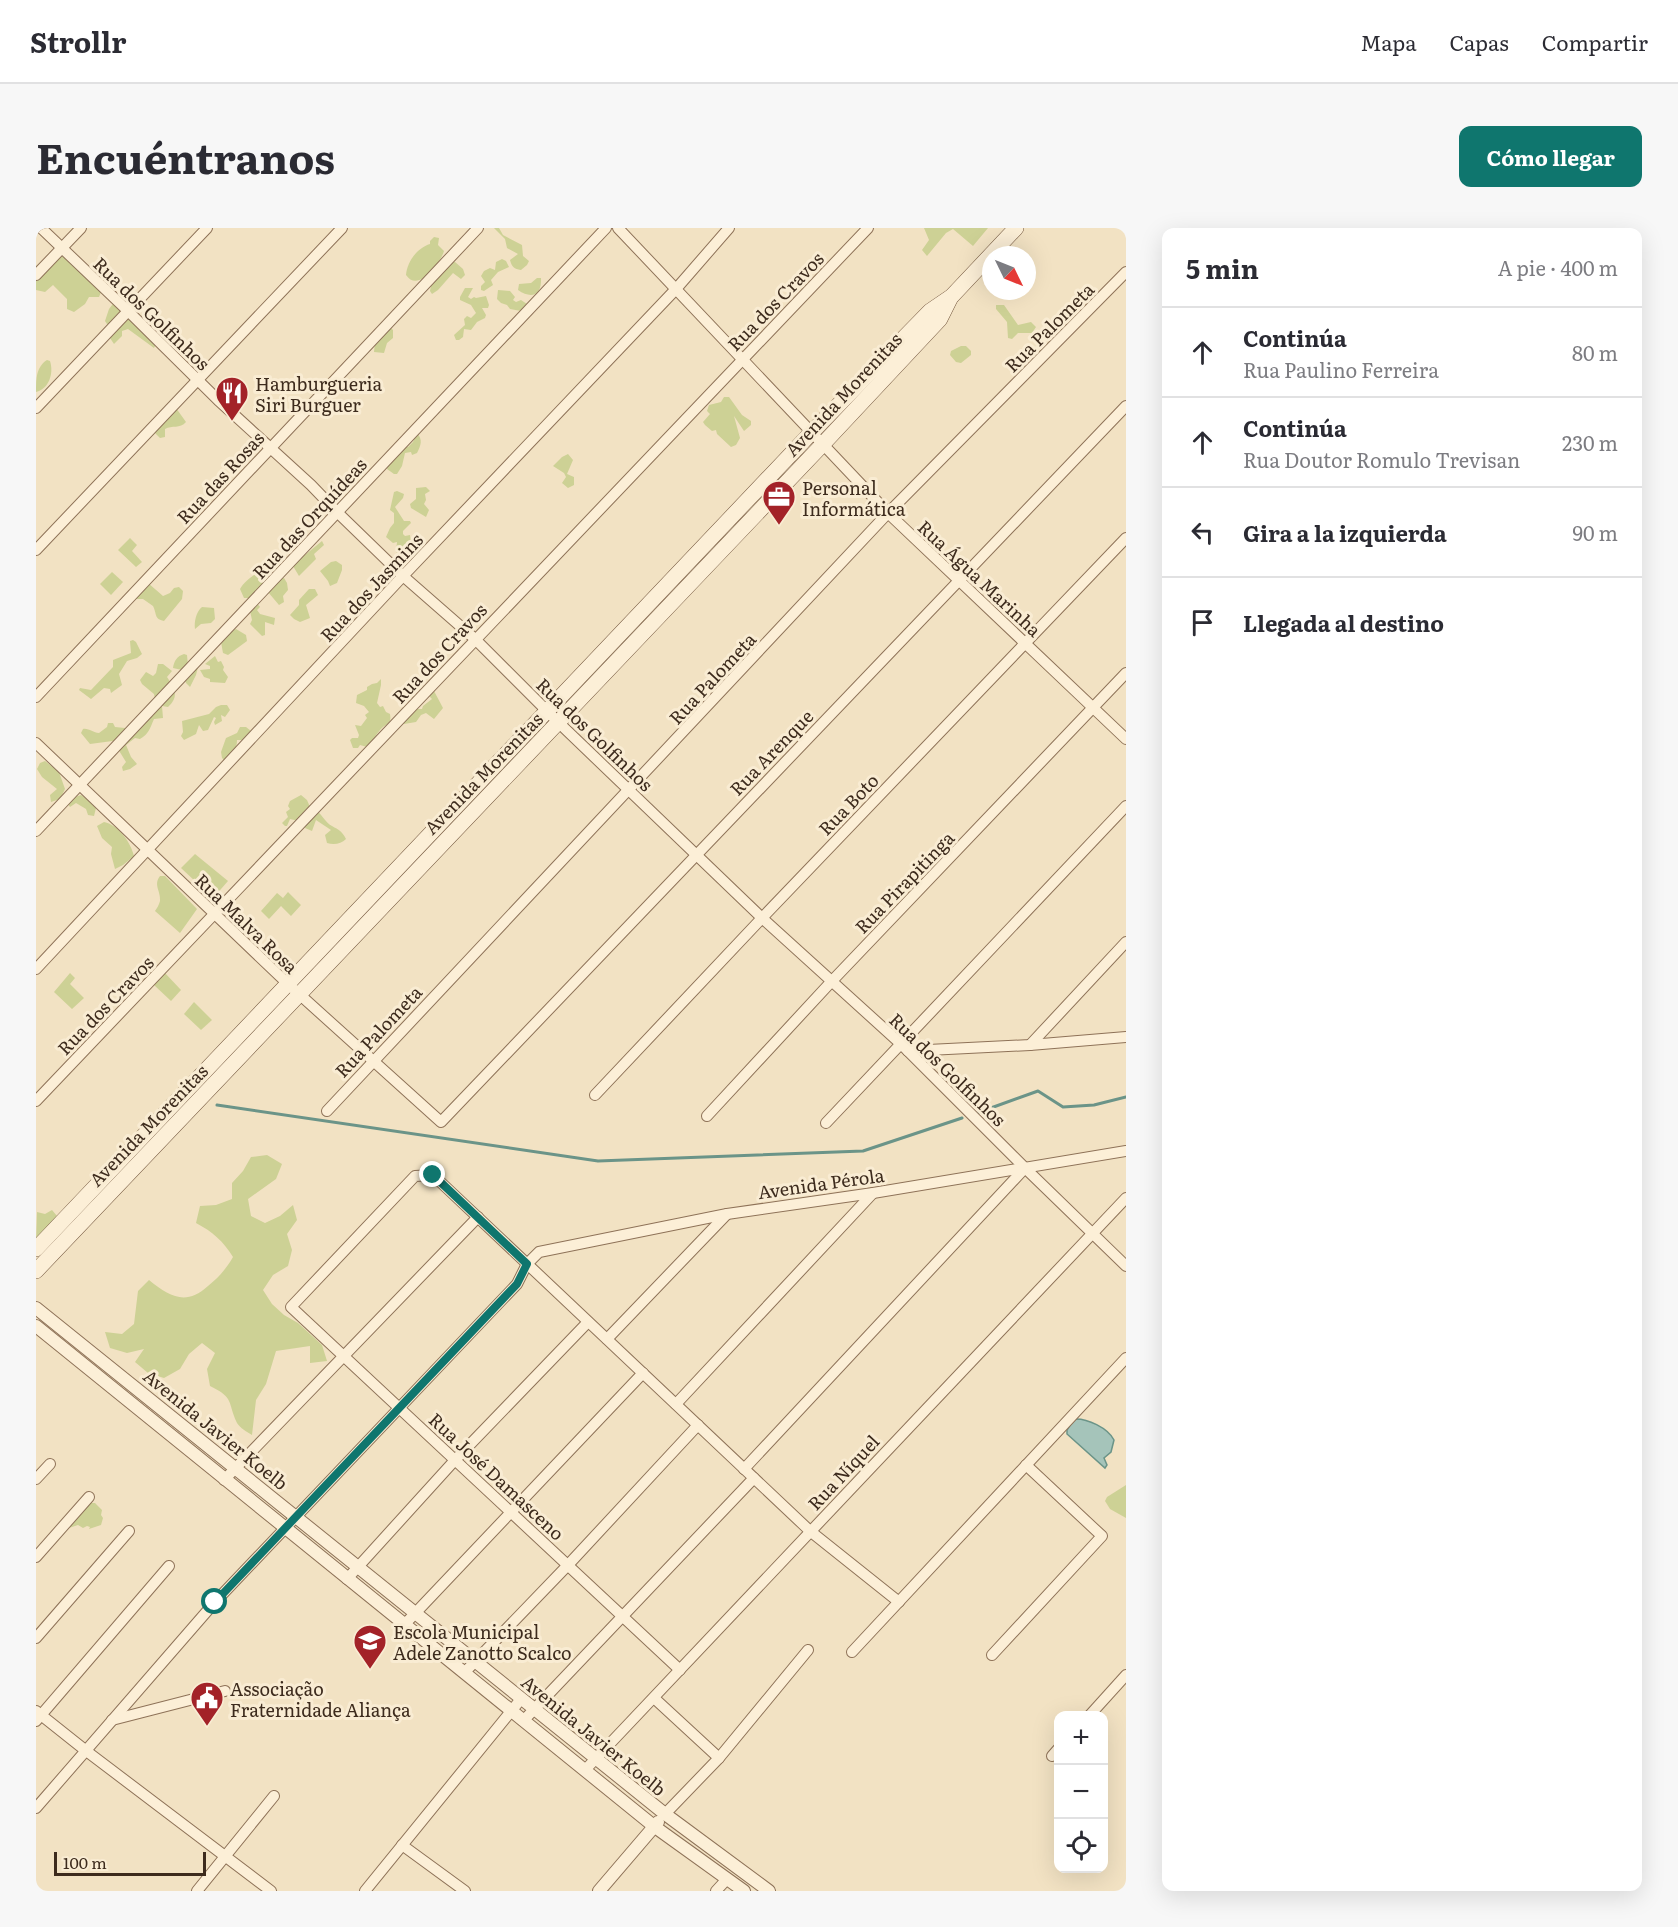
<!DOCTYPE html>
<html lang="es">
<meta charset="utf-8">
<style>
body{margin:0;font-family:Literata,serif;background:#f7f7f7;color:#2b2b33}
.controls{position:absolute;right:18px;bottom:18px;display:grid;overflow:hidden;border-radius:12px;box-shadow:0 6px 24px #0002}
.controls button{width:54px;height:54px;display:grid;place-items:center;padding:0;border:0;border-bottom:2px solid #e1e1e2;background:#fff;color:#2b2b33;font:30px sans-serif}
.compass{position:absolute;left:946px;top:18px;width:54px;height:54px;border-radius:50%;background:#fff;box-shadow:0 6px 24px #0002;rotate:133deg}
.scale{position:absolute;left:18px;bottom:15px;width:152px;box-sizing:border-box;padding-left:6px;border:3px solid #3d2b1d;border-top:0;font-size:16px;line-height:21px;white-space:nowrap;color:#3d2b1d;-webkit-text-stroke:4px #f9ecd3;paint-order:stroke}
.stop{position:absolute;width:18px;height:18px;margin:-14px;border:4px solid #0f766e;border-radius:50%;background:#fff}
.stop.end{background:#0f766e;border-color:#fff;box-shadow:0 2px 6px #0008}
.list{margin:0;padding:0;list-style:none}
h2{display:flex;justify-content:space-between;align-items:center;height:78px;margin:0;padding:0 24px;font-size:26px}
h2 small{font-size:20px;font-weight:400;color:#7c7c81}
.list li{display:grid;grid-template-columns:39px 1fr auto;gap:18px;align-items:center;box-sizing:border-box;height:90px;padding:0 24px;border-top:2px solid #e1e1e2}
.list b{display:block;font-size:22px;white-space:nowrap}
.list p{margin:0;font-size:20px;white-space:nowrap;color:#7c7c81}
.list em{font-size:20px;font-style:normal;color:#7c7c81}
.icon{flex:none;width:33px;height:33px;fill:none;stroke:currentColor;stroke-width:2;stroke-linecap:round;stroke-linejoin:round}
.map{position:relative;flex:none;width:1090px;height:1663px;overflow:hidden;border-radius:12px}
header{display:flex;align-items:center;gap:36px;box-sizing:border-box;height:84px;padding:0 30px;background:#fff;border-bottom:2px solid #e1e1e2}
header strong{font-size:28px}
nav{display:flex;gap:33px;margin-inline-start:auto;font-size:21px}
.intro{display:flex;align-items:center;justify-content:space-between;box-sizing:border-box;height:144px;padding:0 36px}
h1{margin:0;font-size:42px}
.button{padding:15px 27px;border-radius:12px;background:#0f766e;color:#fff;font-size:21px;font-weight:700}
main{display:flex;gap:36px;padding:0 36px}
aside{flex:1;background:#fff;border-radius:12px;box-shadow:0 6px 24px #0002}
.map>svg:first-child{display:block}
</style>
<header>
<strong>Strollr</strong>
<nav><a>Mapa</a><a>Capas</a><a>Compartir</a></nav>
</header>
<div class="intro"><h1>Encuéntranos</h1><a class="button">Cómo llegar</a></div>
<main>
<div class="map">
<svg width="1090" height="1663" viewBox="0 0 1090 1663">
<rect width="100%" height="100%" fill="#f2e2c3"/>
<g fill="#cdd195">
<path d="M458,0H463L467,7L486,17L487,28L493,33L491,37L485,42C478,41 476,39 474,32L482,26L471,20L469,11Z"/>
<path d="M888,0H952L937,18L917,1L910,5L891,28L886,22L893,12Z"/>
<path d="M398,9L403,10L402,17L408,23C404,36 382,65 370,47C371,34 381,20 394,16V13Z"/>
<path d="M24,28L29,29L37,38L44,40L65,64L63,69H53L49,76L38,84L31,81V71L17,57L9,64L0,62V38Z"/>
<path d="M466,31L470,33L473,39L462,44L455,52L457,57L448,63L445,62V58L449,54L445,48L448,43L454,40L459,42L460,34Z"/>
<path d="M415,34H419L427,41L429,47L425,51L417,45L402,62L396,66L394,63L395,58Z"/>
<path d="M501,50H505C506,68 495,71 482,62L483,56L495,55Z"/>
<path d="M429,60H437L432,69L435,71L438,69L440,70L450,68L453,77L452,80H446L450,87L449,90L441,94L435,102L428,101L427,109L423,112H420L418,107L429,97L428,91L431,88L435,90L440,85L435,77L424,72V69Z"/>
<path d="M462,62L474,63L479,69L477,72L480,74L485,72L491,76L489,80L485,83L474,81L471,77L465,75L461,71Z"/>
<path d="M82,69L121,114L118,120L92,101L86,103V108L78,116L74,110L75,102L69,93L73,81Z"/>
<path d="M960,77H968L982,97L995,94L1000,99L996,105H982L976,111L972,110L971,94L960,81Z"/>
<path d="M353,98L357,102V110L351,115L348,125L338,124L339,114Z"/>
<path d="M925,118H930L935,123V127L925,135L920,134L914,127L915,123Z"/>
<path d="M11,132L14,133C18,145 13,161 0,164C0,151 0,139 11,132Z"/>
<path d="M688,169H693L706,187L715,193V197L708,203L698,188L704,210L700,217L695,219L681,206L680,202L676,203L669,197L667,194L674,186L671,183L673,177L685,174Z"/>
<path d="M140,180L150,194C144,201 136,197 129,201V209L124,210L119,205V200Z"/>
<path d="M381,205C387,212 385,217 381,225L376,227L375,224L369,225L366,238L361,246H358L351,241L352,235L368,218L372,219L377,214Z"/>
<path d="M532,226L537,232L531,246L538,249V257L532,260L526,255L530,249L528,245L517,238L526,229Z"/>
<path d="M390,259L394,263L389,266L390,272L388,276L393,282L390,289L375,280L374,276L380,271V260Z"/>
<path d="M361,263L368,266L367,270L359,279L368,293H374L375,295L367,303V306L369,308L374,307L375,315L384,320L380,328L364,327L360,324L361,314L357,315L350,309L354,300L358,295V285L354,282L358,264Z"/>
<path d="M94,310L101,317L96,323L106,334L100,339L82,322Z"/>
<path d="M286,313L288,317L278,326L280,331L263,348L257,338L261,324L269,327Z"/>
<path d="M300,333L306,337V342L301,355L294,358L292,353L284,343L295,334Z"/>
<path d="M226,342L229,343C233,354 221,363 214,370H208L204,361C208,353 219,346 226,342Z"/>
<path d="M76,344L87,354L75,367L64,356Z"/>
<path d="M248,350L251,355L252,362L247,368L248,374L243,377L232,364L243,351Z"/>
<path d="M112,355L127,368L134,365L138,360L143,359L147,363L146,371L128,393C118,391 121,386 117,378L107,371H100V368Z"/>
<path d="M273,361H279L282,367L270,377L274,390L264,394L258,391L254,387L263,377V372Z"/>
<path d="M221,375L224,379L221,382L224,386L239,390L238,397L229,394V407L226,408L214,396L216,392L214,383Z"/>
<path d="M166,379L178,380L179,391L175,395L165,396L159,401C158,394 160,384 166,379Z"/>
<path d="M200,401L210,407L211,413L192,427L187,425L185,414L190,406Z"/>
<path d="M97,412L100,414L106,426L101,430L91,433L83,446L86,457L75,465L74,461L68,460L55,471L43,462L44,460L55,462L77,439V432L95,425L94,413Z"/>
<path d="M148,426L151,427L152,437L162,439L160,447L154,459L150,455L146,442L137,440C138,433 141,428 148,426Z"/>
<path d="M179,428L182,434L185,433L188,439L187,442L192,449L189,455L174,454V451L168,449L164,442L174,441V438L169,436Z"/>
<path d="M122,436H127L136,443L131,449C138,460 144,468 132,479L126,478L127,490L118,491C114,500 113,506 104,511L99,510L90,517L95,529L101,536L94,541L87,543L86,539L90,534L82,521L101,504L119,471L118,466L106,456L104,452L110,444L117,448L120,445Z"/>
<path d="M345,451V457L341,475L344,479L347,478L350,484L354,486C356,497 350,495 344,502C339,508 337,513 331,519L324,517L322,520H317L314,512L316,510H322L323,507L319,497L325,498L331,490L329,487L333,484L328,478L320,475L321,467L331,462V459L336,456L341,455Z"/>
<path d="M393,463H398L407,480L398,491L390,485L385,487L380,494L368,496V490L380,481H386L387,478L396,471L392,467Z"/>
<path d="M185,477H191L194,482L189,489L185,487L186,493L179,497L178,494L180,490L178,489L172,502L167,503L163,497L160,506L148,512L145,508L147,504L146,493L173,486L180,479Z"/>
<path d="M72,495H77L79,499L89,500V505L84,512L54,516L45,505L47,501C53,500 57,505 63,505L71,499Z"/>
<path d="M204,499H210L215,503L214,508L209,509L206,512H201C201,522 196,527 189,533L186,530L185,524L190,510L201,505Z"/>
<path d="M9,533L23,544L29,561L24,571L15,574L14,567L21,561L6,549L1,541L4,535Z"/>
<path d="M45,567L54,573L60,580L58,588L52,587L50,581L40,575L34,579L32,576L39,569Z"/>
<path d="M265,567L271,572L274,579L263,593L254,591L251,598H249L246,595L252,589L250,584L254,581L252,578L254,573Z"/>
<path d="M282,584C286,587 290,595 296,598C303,602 306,603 310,611C305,616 298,617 291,615L289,607L295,602L280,592L276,603L269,600L270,594Z"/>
<path d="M68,594C83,597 95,615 98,628L87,637L79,641L75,626L76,619L66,610L61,598Z"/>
<path d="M159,626L192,653L178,669H176L145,640Z"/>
<path d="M124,648H129L161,681L144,705L119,683C121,680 123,677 124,673C125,663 117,657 124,648Z"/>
<path d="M252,664L265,677L255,688L245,678L233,691L225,683L241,665L247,670Z"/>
<path d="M34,745L39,750L34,756L48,770L36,781L18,764Z"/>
<path d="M129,745L145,762L135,773L118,757Z"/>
<path d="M158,774L176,792L165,802L148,786Z"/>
<path d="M231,927L246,936L240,951L212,971L215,988L229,995L244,988L257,977L261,992L251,1006L256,1022L252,1038L237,1047L227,1062L236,1076L248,1087L262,1095L286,1117L291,1133L274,1135V1118L240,1123L230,1156L220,1172L216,1207C211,1204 204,1200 201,1195C191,1174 199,1170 174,1158L171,1141L179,1125L166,1115L153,1126L144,1141L128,1150L112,1145L99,1134L108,1121L91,1125L74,1120L69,1104L86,1106L98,1096L102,1063L113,1052C134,1069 150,1078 172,1058C183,1049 190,1041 197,1029C187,1013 177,1004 160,995L164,978L180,977L196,971V955L207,943L215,929Z"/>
<path d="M16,982L21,988L0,1015L1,984L9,986Z"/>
<path d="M1090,1257V1290L1074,1281L1069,1273L1071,1269Z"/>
<path d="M51,1275H59L66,1282L65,1287L67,1290L65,1297L53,1301L54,1299L51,1298L47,1300L42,1297L33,1300Z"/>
</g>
<path fill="#a5c4ba" stroke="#6b9488" stroke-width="1.5" d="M1038,1191C1051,1190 1072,1200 1078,1212L1075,1224L1068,1230L1071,1237L1069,1240L1031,1206V1202Z"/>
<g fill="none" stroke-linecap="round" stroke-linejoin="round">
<g stroke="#6b9488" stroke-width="3">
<path d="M181,877L562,933L827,923L926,890"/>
<path d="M941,885L1002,863L1027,879L1058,877L1090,869"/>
</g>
<g stroke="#8e7258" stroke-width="12">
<g id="minor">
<path d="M5,0L92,83L182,172L275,257L301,284L367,348L439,411L522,494L726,690L865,816L989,940L1090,1038"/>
<path d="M582,0L852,285L1090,511"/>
<path d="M0,47L45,0"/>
<path d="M0,180L171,0"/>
<path d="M0,322L306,0"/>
<path d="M0,469L442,0"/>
<path d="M0,515L252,756L405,894L1090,178"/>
<path d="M0,603L570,0"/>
<path d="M0,741L367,348L640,61L693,0"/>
<path d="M994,817L1090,714"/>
<path d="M872,823L994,817L1090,809"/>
<path d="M559,867L726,690L1090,310"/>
<path d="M0,873L832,0"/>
<path d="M291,883L852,285L1090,44"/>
<path d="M671,888L795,754L1090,445"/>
<path d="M790,895L1090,578"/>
<path d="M571,1111L691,986"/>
<path d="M640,1176L837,965"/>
<path d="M708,1241L989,940"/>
<path d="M0,1251L14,1236"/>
<path d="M188,1252L442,989"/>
<path d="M0,1329L53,1269"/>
<path d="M311,1351L419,1232L552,1094"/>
<path d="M368,1397L607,1145"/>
<path d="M0,1410L93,1303"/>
<path d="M816,1424L1090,1130"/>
<path d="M956,1427L1066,1308L990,1237"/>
<path d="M644,1442L255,1079L379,948L397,947L774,1303L863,1374"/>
<path d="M428,1445L532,1337L662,1197"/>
<path d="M618,1470L683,1530"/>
<path d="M0,1483L49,1522L235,1663"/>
<path d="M1053,1488L1090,1447"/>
<path d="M76,1492L189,1463"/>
<path d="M0,1493L133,1338"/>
<path d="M487,1493L718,1250"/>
<path d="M1016,1528L1023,1520"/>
<path d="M549,1542L1090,970"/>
<path d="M0,1580L179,1374L481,1056L491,1036L503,1024L691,986L837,965L1090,923"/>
<path d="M629,1586L683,1530L772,1422"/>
<path d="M366,1617L429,1663"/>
<path d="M161,1663L238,1568"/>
<path d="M329,1663L485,1471"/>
<path d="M680,1663L691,1651"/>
</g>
</g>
<g stroke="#8e7258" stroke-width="14">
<g id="tertiary">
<path d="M0,1080L629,1586L733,1663"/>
<path d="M0,1098L619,1599L708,1663"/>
<path d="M563,1663L622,1594"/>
</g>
</g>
<g stroke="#70533b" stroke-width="16">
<g id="secondary">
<path d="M0,1021L775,205L894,83L916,68L980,0"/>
<path d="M0,1043L787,216L904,91L914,71"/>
</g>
</g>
<use href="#minor" stroke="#fcefd7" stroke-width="10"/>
<use href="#tertiary" stroke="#fcefd7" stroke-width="12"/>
<use href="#secondary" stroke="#fcefd7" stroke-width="15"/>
</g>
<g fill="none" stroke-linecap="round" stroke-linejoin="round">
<path stroke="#0f766e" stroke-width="8" d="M179,1374L481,1056L491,1036L397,947"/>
</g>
<defs>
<g id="restaurant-pin" transform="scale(1.725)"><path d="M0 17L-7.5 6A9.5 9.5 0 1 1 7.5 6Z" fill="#a32228" stroke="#f9ecd3"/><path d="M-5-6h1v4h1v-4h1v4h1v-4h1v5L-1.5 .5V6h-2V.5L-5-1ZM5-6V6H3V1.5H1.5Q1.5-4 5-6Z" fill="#fff"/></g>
<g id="office-pin" transform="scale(1.725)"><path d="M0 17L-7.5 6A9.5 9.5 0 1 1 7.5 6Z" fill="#a32228" stroke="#f9ecd3"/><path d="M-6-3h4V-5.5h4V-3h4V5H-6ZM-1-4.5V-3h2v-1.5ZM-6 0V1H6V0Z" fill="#fff"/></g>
<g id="school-pin" transform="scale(1.725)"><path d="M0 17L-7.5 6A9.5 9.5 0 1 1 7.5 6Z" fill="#a32228" stroke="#f9ecd3"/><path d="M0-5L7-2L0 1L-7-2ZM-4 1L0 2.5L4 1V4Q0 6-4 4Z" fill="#fff"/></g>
<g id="civic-pin" transform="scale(1.725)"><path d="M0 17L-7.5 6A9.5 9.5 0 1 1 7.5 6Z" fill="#a32228" stroke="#f9ecd3"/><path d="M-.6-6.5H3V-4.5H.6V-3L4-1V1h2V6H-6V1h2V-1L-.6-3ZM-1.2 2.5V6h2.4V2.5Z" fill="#fff"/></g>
</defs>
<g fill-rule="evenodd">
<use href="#restaurant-pin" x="196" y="165"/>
<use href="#office-pin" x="743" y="269"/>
<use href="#school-pin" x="334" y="1413"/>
<use href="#civic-pin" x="171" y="1470"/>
</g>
<g text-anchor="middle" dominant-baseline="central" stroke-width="6" stroke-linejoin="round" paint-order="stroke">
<g font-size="18" fill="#3d2b1d" stroke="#f9ecd3">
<text transform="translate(739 73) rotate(-46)">Rua dos Cravos</text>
<text transform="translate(116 85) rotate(44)">Rua dos Golfinhos</text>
<text transform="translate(1013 99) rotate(-45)">Rua Palometa</text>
<text transform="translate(807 166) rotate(-47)">Avenida Morenitas</text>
<text transform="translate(184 249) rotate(-47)">Rua das Rosas</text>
<text transform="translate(273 290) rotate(-47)">Rua das Orquídeas</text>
<text transform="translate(944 350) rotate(43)">Rua Água Marinha</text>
<text transform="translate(335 359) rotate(-47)">Rua dos Jasmins</text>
<text transform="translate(403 425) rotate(-47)">Rua dos Cravos</text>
<text transform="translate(676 450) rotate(-47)">Rua Palometa</text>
<text transform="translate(559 506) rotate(44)">Rua dos Golfinhos</text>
<text transform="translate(735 524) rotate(-46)">Rua Arenque</text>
<text transform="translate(447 545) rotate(-46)">Avenida Morenitas</text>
<text transform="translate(812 576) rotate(-46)">Rua Boto</text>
<text transform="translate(868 654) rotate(-46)">Rua Pirapitinga</text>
<text transform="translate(211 695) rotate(44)">Rua Malva Rosa</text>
<text transform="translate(69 777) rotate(-46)">Rua dos Cravos</text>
<text transform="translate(342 803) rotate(-47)">Rua Palometa</text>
<text transform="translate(912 841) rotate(44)">Rua dos Golfinhos</text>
<text transform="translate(112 897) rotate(-46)">Avenida Morenitas</text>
<text transform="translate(785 955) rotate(-8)">Avenida Pérola</text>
<text transform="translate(180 1201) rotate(39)">Avenida Javier Koelb</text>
<text transform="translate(807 1244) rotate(-47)">Rua Níquel</text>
<text transform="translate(461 1248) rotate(43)">Rua José Damasceno</text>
<text transform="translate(558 1507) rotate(39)">Avenida Javier Koelb</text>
</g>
<g font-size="18" fill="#3d2b1d" stroke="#f9ecd3" text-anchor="start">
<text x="219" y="155">Hamburgueria<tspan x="219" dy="21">Siri Burguer</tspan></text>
<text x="766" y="259">Personal<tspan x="766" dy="21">Informática</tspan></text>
<text x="357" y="1403">Escola Municipal<tspan x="357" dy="21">Adele Zanotto Scalco</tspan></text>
<text x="194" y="1460">Associação<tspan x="194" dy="21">Fraternidade Aliança</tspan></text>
</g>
</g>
</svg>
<div class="controls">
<button>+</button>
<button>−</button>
<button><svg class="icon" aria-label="locate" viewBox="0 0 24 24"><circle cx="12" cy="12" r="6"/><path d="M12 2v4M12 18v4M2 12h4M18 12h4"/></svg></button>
</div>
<svg class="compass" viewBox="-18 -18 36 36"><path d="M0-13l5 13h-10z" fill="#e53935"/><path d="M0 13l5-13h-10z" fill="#7c7c81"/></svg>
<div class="scale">100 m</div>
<div class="stop" style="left:179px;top:1374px"></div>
<div class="stop end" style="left:397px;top:947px"></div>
</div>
<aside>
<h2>5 min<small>A pie · 400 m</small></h2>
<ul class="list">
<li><svg class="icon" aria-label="ahead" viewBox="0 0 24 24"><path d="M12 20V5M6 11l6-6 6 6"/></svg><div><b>Continúa</b><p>Rua Paulino Ferreira</p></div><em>80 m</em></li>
<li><svg class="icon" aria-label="ahead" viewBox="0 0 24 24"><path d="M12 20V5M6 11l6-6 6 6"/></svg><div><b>Continúa</b><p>Rua Doutor Romulo Trevisan</p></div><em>230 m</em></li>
<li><svg class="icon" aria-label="left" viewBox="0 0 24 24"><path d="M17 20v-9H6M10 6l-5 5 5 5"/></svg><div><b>Gira a la izquierda</b></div><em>90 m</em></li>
<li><svg class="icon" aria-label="arrive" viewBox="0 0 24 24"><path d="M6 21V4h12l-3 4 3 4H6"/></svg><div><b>Llegada al destino</b></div></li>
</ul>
</aside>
</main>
